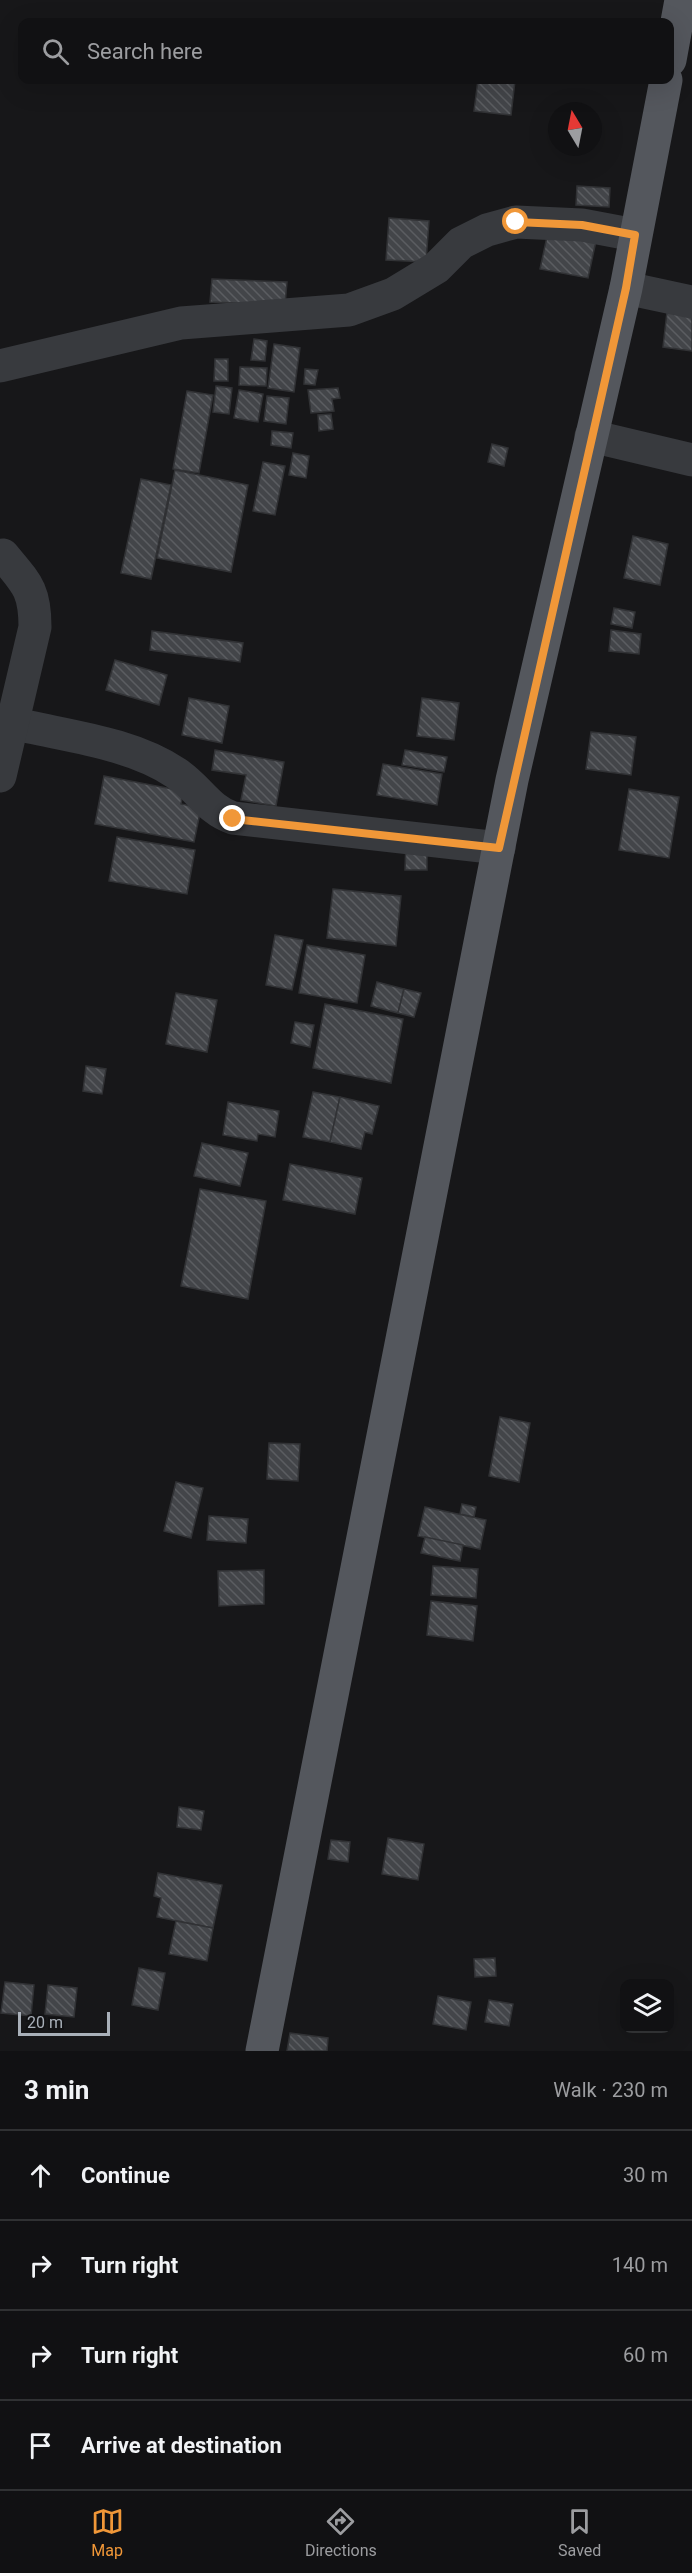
<!DOCTYPE html>
<meta charset="utf-8">
<style>
body{margin:0;font-family:Roboto,sans-serif;background:#1e1f21;color:#f1f3f6}
.controls{position:absolute;right:18px;bottom:18px;display:grid;overflow:hidden;border-radius:12px;box-shadow:0 6px 24px #0002}
.controls button{width:54px;height:54px;display:grid;place-items:center;padding:0;border:0;border-bottom:2px solid #303133;background:#111113;color:#f1f3f6;font:30px sans-serif}
.compass{position:absolute;left:548px;top:102px;width:54px;height:54px;border-radius:50%;background:#111113;box-shadow:0 6px 24px #0002;rotate:350deg}
.scale{position:absolute;left:18px;bottom:15px;width:92px;box-sizing:border-box;padding-left:6px;border:3px solid #a9b0b9;border-top:0;font-size:16px;line-height:21px;white-space:nowrap;color:#a9b0b9;-webkit-text-stroke:4px #121214;paint-order:stroke}
.stop{position:absolute;width:18px;height:18px;margin:-14px;border:4px solid #f09738;border-radius:50%;background:#fff}
.stop.end{background:#f09738;border-color:#fff;box-shadow:0 2px 6px #0008}
.list{margin:0;padding:0;list-style:none}
h2{display:flex;justify-content:space-between;align-items:center;height:78px;margin:0;padding:0 24px;font-size:26px}
h2 small{font-size:20px;font-weight:400;color:#9c9da0}
.list li{display:grid;grid-template-columns:39px 1fr auto;gap:18px;align-items:center;box-sizing:border-box;height:90px;padding:0 24px;border-top:2px solid #303133}
.list b{display:block;font-size:22px;white-space:nowrap}
.list em{font-size:20px;font-style:normal;color:#9c9da0}
.icon{flex:none;width:33px;height:33px;fill:none;stroke:currentColor;stroke-width:2;stroke-linecap:round;stroke-linejoin:round}
.map{position:relative;flex:none;width:692px;height:2051px;overflow:hidden}
.search{position:absolute;background:#111113;box-shadow:0 6px 24px #0002;left:18px;right:18px;top:18px;height:66px;display:flex;align-items:center;gap:15px;box-sizing:border-box;padding:0 21px;border-radius:12px;color:#9c9da0;font-size:22px}
.sheet{height:438px;background:#111113}
nav{display:flex;justify-content:space-around;align-items:center;box-sizing:border-box;height:84px;border-top:2px solid #303133;background:#111113;font-size:16px;color:#9c9da0}
nav a{display:grid;justify-items:center;gap:3px}
nav .on{color:#f09738}
.map>svg:first-child{display:block}
</style>
<div class="map">
<svg width="692" height="2051" viewBox="0 0 692 2051">
<defs>
<pattern id="building-back-hatch" width="6" height="6" patternUnits="userSpaceOnUse" patternTransform="scale(1.5)"><rect width="6" height="6" fill="#434549"/><path d="M-1 5l2 2M0 0l6 6M5-1l2 2" fill="none" stroke="#5b5d61"/></pattern>
</defs>
<rect width="100%" height="100%" fill="#171719"/>
<g fill="url(#building-back-hatch)" stroke="#313235" stroke-width="1.5">
<path d="M478,80L515,81L511,115L474,111Z"/>
<path d="M577,186L610,188L609,207L576,205Z"/>
<path d="M389,218L429,221L426,262L386,260Z"/>
<path d="M548,232L596,241L588,278L540,269Z"/>
<path d="M212,279L287,282L285,305L210,302Z"/>
<path d="M667,312L692,315V351L663,347Z"/>
<path d="M254,339L267,341L265,361L251,360Z"/>
<path d="M274,344L300,348L294,392L268,388Z"/>
<path d="M215,359H228V381H214Z"/>
<path d="M240,367L267,368L266,386L239,385Z"/>
<path d="M305,369L318,370L315,385L304,384Z"/>
<path d="M216,386L232,388L229,414L213,412Z"/>
<path d="M338,388L340,398L332,399L334,411L311,413L308,390Z"/>
<path d="M239,390L263,394L258,422L234,418Z"/>
<path d="M187,391L213,395L199,473L173,469Z"/>
<path d="M267,396L289,398L286,424L264,421Z"/>
<path d="M331,414L333,429L319,431L318,415Z"/>
<path d="M272,431L293,433L291,448L271,445Z"/>
<path d="M492,444L508,448L504,466L488,462Z"/>
<path d="M293,453L309,456L306,478L289,475Z"/>
<path d="M263,462L285,466L275,515L253,511Z"/>
<path d="M175,470L248,485L231,572L157,558Z"/>
<path d="M141,479L171,485L151,579L121,573Z"/>
<path d="M633,536L668,544L660,585L624,578Z"/>
<path d="M614,608L635,612L632,628L611,624Z"/>
<path d="M611,630L641,634L639,654L609,651Z"/>
<path d="M152,631L243,643L240,662L150,650Z"/>
<path d="M115,660L167,675L159,705L106,690Z"/>
<path d="M189,698L229,706L222,743L182,735Z"/>
<path d="M422,698L459,703L454,740L417,736Z"/>
<path d="M591,732L636,737L631,775L586,769Z"/>
<path d="M215,750L284,762L276,806L241,800L246,775L212,770Z"/>
<path d="M405,750L447,757L444,772L402,765Z"/>
<path d="M383,764L442,774L437,805L377,795Z"/>
<path d="M104,776L183,791L181,804L201,808L194,842L95,824Z"/>
<path d="M629,789L679,797L669,858L619,850Z"/>
<path d="M117,837L195,850L187,894L109,881Z"/>
<path d="M406,842H427V870H405Z"/>
<path d="M333,889L401,896L396,946L327,938Z"/>
<path d="M275,935L303,940L292,990L266,985Z"/>
<path d="M307,945L365,955L357,1003L299,993Z"/>
<path d="M377,982L404,989L398,1013L371,1006Z"/>
<path d="M404,989L421,993L414,1017L398,1013Z"/>
<path d="M176,993L217,1000L207,1052L166,1044Z"/>
<path d="M325,1004L403,1019L391,1083L313,1068Z"/>
<path d="M295,1022L314,1025L310,1047L291,1043Z"/>
<path d="M86,1066L106,1069L102,1094L83,1091Z"/>
<path d="M313,1092L340,1097L330,1142L303,1137Z"/>
<path d="M340,1097L379,1106L372,1134L365,1132L361,1149L330,1142Z"/>
<path d="M228,1102L279,1111L275,1137L258,1134L257,1141L223,1135Z"/>
<path d="M202,1143L248,1153L240,1186L194,1176Z"/>
<path d="M290,1164L362,1178L355,1214L283,1200Z"/>
<path d="M200,1189L266,1201L248,1299L181,1286Z"/>
<path d="M500,1417L530,1423L519,1482L489,1476Z"/>
<path d="M269,1443L300,1444L298,1481L267,1479Z"/>
<path d="M176,1482L203,1488L191,1538L164,1531Z"/>
<path d="M462,1504L476,1507L474,1517L460,1514Z"/>
<path d="M425,1507L486,1520L480,1549L418,1536Z"/>
<path d="M209,1516L248,1519L246,1543L207,1540Z"/>
<path d="M425,1537L463,1545L460,1561L421,1553Z"/>
<path d="M433,1566L478,1569L476,1598L431,1595Z"/>
<path d="M264,1570V1604L219,1606L218,1571Z"/>
<path d="M431,1601L477,1606L473,1641L427,1635Z"/>
<path d="M179,1807L204,1811L201,1830L177,1827Z"/>
<path d="M388,1838L424,1844L418,1880L382,1874Z"/>
<path d="M331,1840L350,1842L348,1862L328,1859Z"/>
<path d="M158,1873L222,1885L213,1928L157,1917L161,1898L154,1896Z"/>
<path d="M176,1921L213,1928L207,1961L169,1954Z"/>
<path d="M495,1958L496,1976L475,1977L474,1959Z"/>
<path d="M139,1968L165,1973L158,2010L132,2005Z"/>
<path d="M5,1982L34,1985L31,2016L1,2013Z"/>
<path d="M48,1985L77,1988L74,2017L45,2014Z"/>
<path d="M438,1996L471,2002L466,2030L433,2024Z"/>
<path d="M489,2000L513,2004L509,2026L485,2022Z"/>
<path d="M290,2033L328,2038L327,2051H287Z"/>
</g>
<g fill="none" stroke-linecap="round" stroke-linejoin="round">
<g stroke="#383a3e" stroke-width="33">
<path d="M626,288L692,302"/>
<path d="M0,366L181,323L349,310L393,294L436,268L461,243L487,230L516,222L582,225L635,235"/>
<path d="M591,436L692,460"/>
<path d="M12,723C65,736 130,742 176,773C198,787 208,810 233,818L499,848"/>
<path d="M0,776L35,627C35,589 26,583 3,555"/>
</g>
<g stroke="#54575d" stroke-width="33">
<path d="M670,60L681,0"/>
<path d="M262,2051L512,780L626,288L666,80"/>
</g>
</g>
<g fill="none" stroke-linecap="round" stroke-linejoin="round">
<path stroke="#f09738" stroke-width="8" d="M233,819L499,848L626,288L635,235L582,225L516,222"/>
</g>
</svg>
<div class="controls">
<button><svg class="icon" aria-label="layers" viewBox="0 0 24 24"><path d="M12 4l9 5-9 5-9-5zM3 14l9 5 9-5"/></svg></button>
</div>
<svg class="compass" viewBox="-18 -18 36 36"><path d="M0-13l5 13h-10z" fill="#e53935"/><path d="M0 13l5-13h-10z" fill="#9c9da0"/></svg>
<div class="scale">20 m</div>
<div class="stop" style="left:516px;top:222px"></div>
<div class="stop end" style="left:233px;top:819px"></div>
<div class="search"><svg class="icon" aria-label="search" viewBox="0 0 24 24"><circle cx="10" cy="10" r="6"/><path d="M15 15l6 6"/></svg>Search here</div>
</div>
<section class="sheet">
<h2>3 min<small>Walk · 230 m</small></h2>
<ul class="list">
<li><svg class="icon" aria-label="ahead" viewBox="0 0 24 24"><path d="M12 20V5M6 11l6-6 6 6"/></svg><div><b>Continue</b></div><em>30 m</em></li>
<li><svg class="icon" aria-label="right" viewBox="0 0 24 24"><path d="M7 20v-9h11M14 6l5 5-5 5"/></svg><div><b>Turn right</b></div><em>140 m</em></li>
<li><svg class="icon" aria-label="right" viewBox="0 0 24 24"><path d="M7 20v-9h11M14 6l5 5-5 5"/></svg><div><b>Turn right</b></div><em>60 m</em></li>
<li><svg class="icon" aria-label="arrive" viewBox="0 0 24 24"><path d="M6 21V4h12l-3 4 3 4H6"/></svg><div><b>Arrive at destination</b></div></li>
</ul>
</section>
<nav>
<a class="on"><svg class="icon" aria-label="map" viewBox="0 0 24 24"><path d="M3 6l6-2 6 2 6-2v14l-6 2-6-2-6 2zM9 4v14M15 6v14"/></svg>Map</a>
<a><svg class="icon" aria-label="directions" viewBox="0 0 24 24"><path d="M12 3l9 9-9 9-9-9zM9 14v-3h6M13 9l2 2-2 2"/></svg>Directions</a>
<a><svg class="icon" aria-label="saved" viewBox="0 0 24 24"><path d="M7 4h10v16l-5-4-5 4z"/></svg>Saved</a>
</nav>
